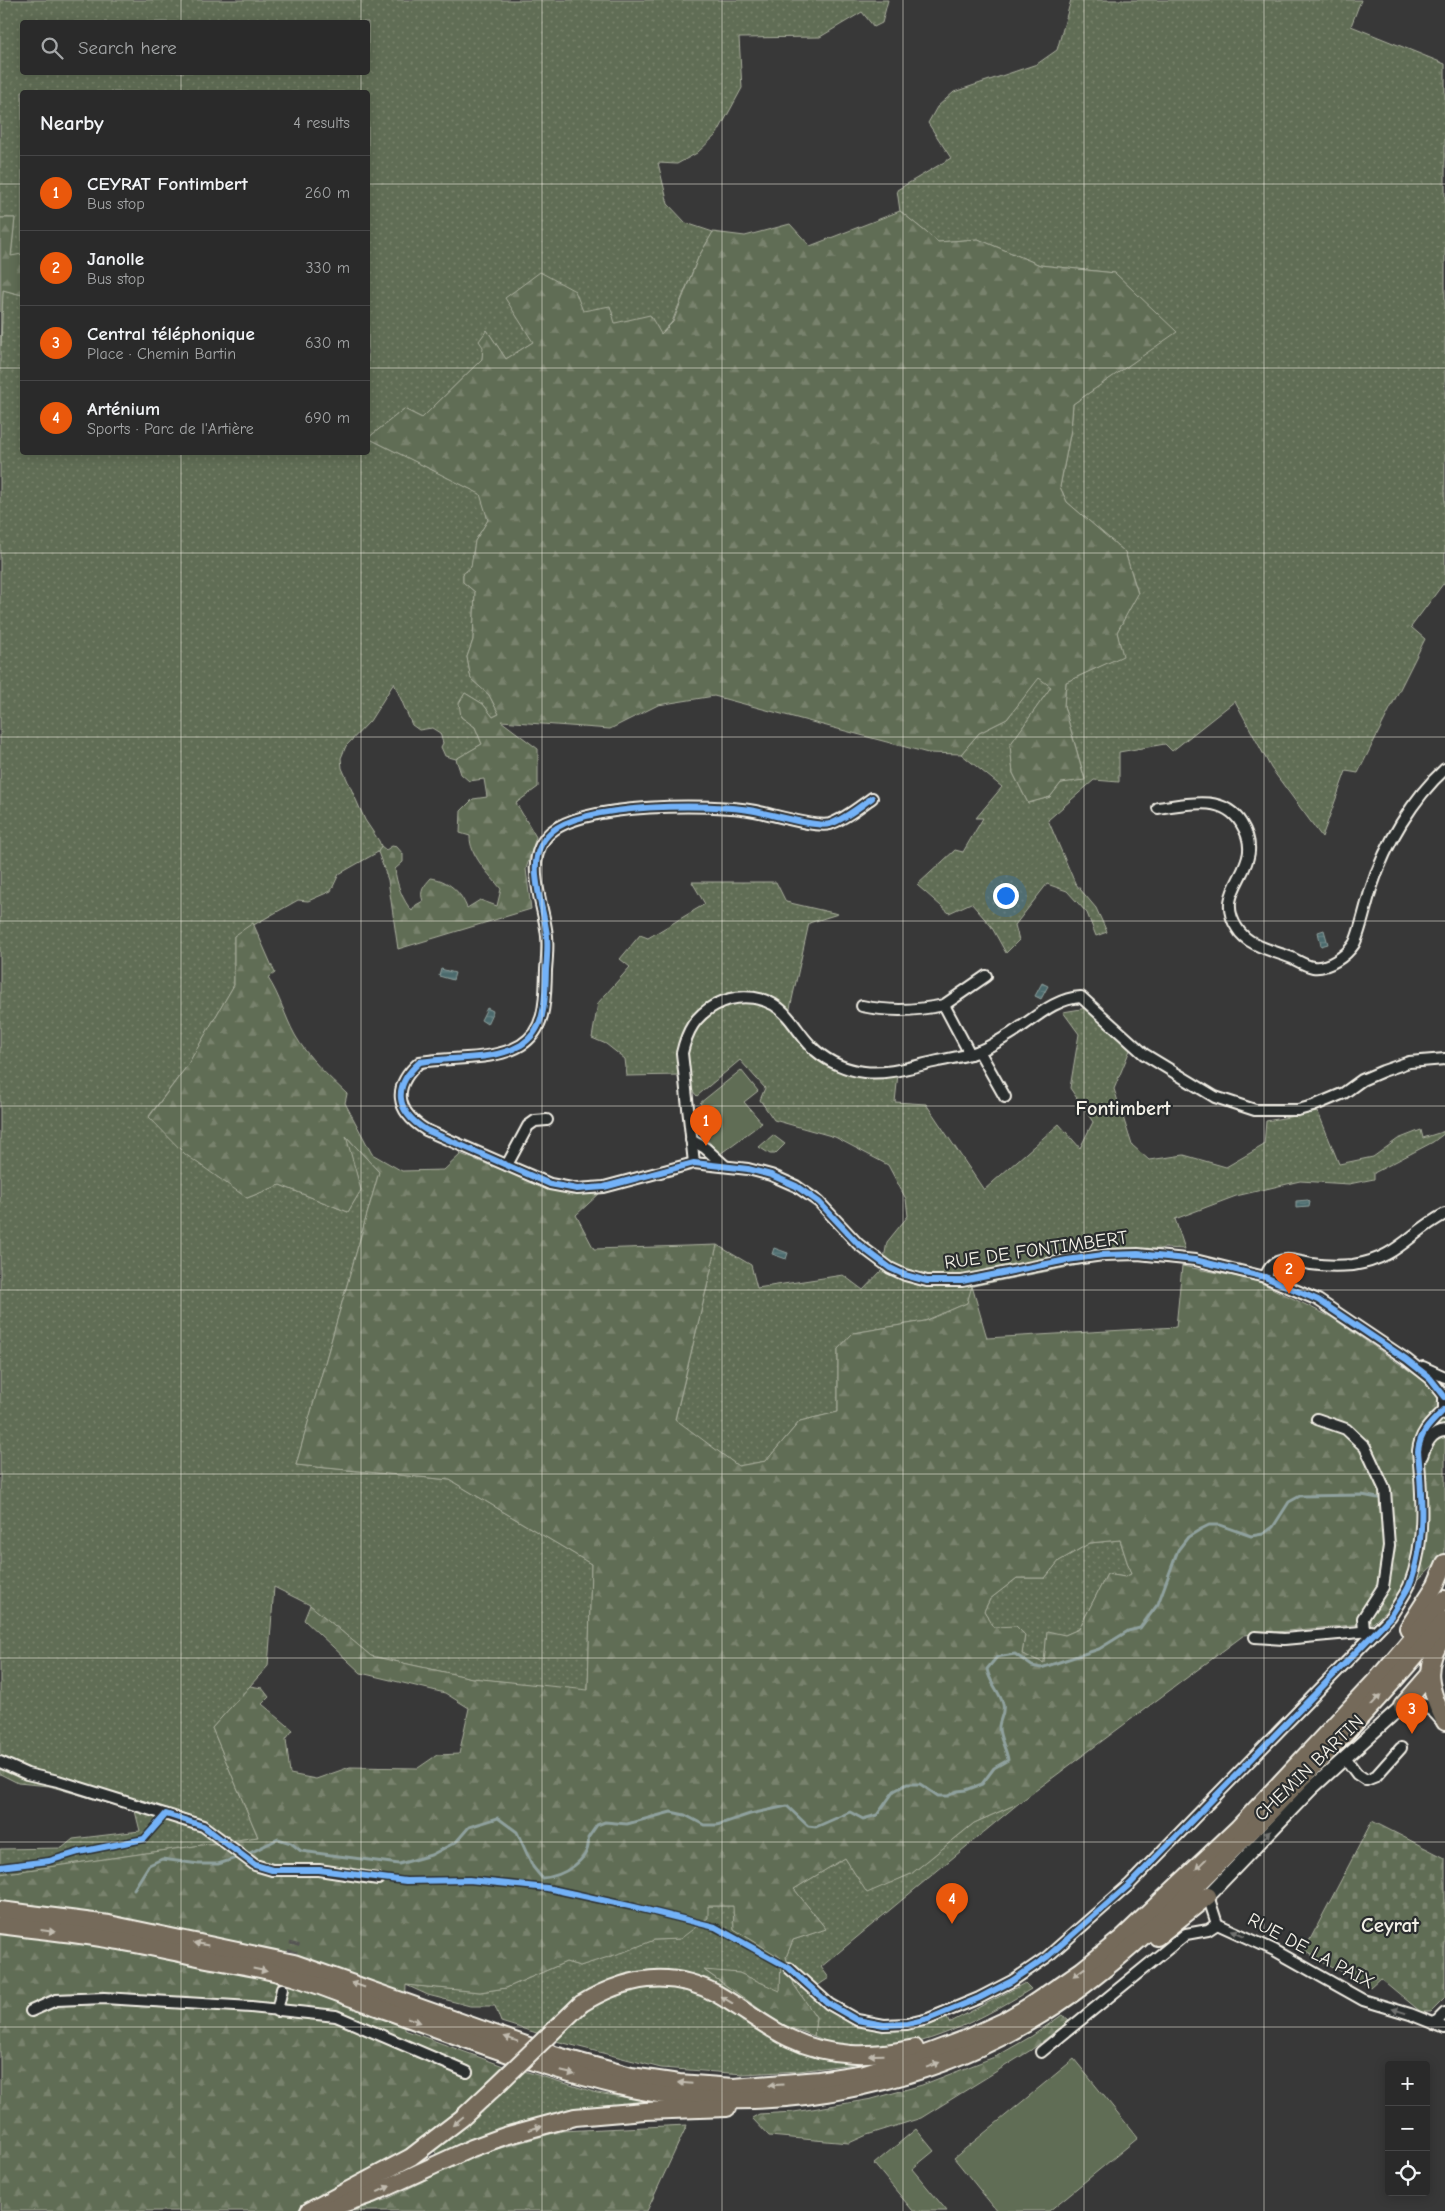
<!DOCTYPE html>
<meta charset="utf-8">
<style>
body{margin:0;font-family:"Comic Neue",sans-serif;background:#323232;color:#f1f3f6}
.controls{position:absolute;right:15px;bottom:15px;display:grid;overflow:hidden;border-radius:5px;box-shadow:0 2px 12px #0003}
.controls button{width:45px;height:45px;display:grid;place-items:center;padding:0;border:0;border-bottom:1px solid #464647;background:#2a2a2a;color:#f1f3f6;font:25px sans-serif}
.you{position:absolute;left:1005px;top:895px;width:18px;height:18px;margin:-12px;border:4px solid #fff;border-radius:50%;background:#1a73e8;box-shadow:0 0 0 8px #1a73e833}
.badge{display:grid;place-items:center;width:32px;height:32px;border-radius:50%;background:#ea580c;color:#fff;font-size:16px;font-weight:700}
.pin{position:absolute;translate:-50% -41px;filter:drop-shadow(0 1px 2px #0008)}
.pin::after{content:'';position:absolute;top:26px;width:18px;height:15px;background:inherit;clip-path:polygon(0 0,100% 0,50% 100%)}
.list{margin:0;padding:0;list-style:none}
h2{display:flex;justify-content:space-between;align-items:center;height:65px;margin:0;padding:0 20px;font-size:21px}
h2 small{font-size:16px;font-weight:400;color:#a5a7a8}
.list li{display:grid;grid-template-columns:32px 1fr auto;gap:15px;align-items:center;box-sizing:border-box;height:75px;padding:0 20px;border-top:1px solid #464647}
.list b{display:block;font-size:19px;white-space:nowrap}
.list p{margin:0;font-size:16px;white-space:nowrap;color:#a5a7a8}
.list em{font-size:16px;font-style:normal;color:#a5a7a8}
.icon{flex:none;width:28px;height:28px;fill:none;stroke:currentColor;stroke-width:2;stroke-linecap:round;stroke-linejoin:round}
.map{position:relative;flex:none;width:1445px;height:2211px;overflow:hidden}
.search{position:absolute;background:#2a2a2a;box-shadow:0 2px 12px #0003;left:20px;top:20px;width:350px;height:55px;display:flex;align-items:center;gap:12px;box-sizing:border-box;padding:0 18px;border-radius:5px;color:#a5a7a8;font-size:19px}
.panel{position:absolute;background:#2a2a2a;box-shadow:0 2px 12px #0003;left:20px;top:90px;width:350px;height:365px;border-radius:5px}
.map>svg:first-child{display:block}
</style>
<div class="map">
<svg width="1445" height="2211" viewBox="0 0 1445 2211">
<defs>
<pattern id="green-dots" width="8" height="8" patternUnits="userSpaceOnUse" patternTransform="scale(1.25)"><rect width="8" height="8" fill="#616d54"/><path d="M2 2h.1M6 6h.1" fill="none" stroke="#78826d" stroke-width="1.8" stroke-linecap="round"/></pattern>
<pattern id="forest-firs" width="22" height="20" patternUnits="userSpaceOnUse" patternTransform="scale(1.25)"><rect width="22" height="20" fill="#616d54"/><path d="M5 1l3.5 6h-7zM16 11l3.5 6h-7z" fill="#78826d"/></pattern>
<pattern id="cemetery-stones" width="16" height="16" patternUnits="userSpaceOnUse" patternTransform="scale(1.25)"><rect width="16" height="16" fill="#616d54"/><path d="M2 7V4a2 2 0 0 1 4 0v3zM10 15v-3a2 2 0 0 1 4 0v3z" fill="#78826d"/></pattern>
<pattern id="water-rules" width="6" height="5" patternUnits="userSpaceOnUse" patternTransform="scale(1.25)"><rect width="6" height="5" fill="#4c6b6d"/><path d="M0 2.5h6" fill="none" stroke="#668182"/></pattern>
</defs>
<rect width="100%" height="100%" fill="#383838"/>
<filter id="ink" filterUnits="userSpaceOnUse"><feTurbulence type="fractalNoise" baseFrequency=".02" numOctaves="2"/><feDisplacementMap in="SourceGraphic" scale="10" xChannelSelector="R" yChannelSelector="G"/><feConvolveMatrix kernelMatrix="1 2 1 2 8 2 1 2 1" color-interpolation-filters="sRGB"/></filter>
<g filter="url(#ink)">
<g fill="url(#green-dots)" stroke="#aaaf9e" fill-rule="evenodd">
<path d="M0,0H888L882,23L874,27L862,12L820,37L739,38L742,88L717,134L697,153L677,164L658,163L668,204L686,223L713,232L698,258L672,322L661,334L533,342L506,359L487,330L482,359L422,418L404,409L368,438L481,494L488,520L475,541L471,567L463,574V582L475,592L473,640L467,657L471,679L489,695L499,714L493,717L483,704L465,693L461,717L475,727L482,744L456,759L445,756L441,747L443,743L440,733L432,728L419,730L412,725L394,683L370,721L346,746L341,758L342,768L365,820L379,841L381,846L378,852L339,874L331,891L308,901L298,900L234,936V985L187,1066L149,1116L247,1198L280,1185L348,1212L361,1190L345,1135L379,1172L296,1465L450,1480L591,1564L588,1691L472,1678L371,1656L310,1605L274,1587L268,1666L212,1728L258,1837L0,1874V1849L62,1848L73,1839L140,1831L135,1811L49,1786L18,1783L0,1774V346L3,290L22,295V452H368V92H22V254L11,257L15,218H0ZM22,22H368V72H22Z"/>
<path d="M1071,0H1361L1351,26L1445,64V585L1443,584L1411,627L1425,639L1358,773L1346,771L1322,837L1271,768L1235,701L1172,751L1165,744L1119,752V782L1094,780L1048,820L1075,883L1096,908L1107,932L1096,936L1087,913L1067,891L1047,884L1015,925L1019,940L1006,953L991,926L971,903L949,913L917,885L955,850L963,852L983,818H976L1002,787L961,754L979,733L1007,719L1039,677L1051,687L1010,745L1013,773L1028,803L1050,797L1061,783L1085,779L1064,706L1066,682L1122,656L1117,632L1138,593L1125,552L1067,502L1060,487L1071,429L1073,404L1176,332L1115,273L1040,265L978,239L938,242L900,211L897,190L951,158L928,123L937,107L954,92L1037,64L1057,50Z"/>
<path d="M692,882H776L786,902L838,914L809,923L789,1013L842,1069L898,1074L895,1102L926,1104L984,1190L1059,1124L1080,1148L1093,1122L1070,1088L1079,1034L1063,1012L1087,1008L1130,1050L1114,1089L1132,1145L1149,1160L1184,1155L1226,1167L1264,1145L1266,1121L1318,1112L1339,1164L1373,1157L1398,1139L1421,1130L1423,1138L1445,1131V1133L1433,1142L1374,1173V1179L1349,1184L1300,1181L1236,1196L1175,1219L1185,1249L1164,1248L973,1286L967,1303L925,1321L853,1333L838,1349V1412L800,1421L766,1461L738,1466L675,1420L717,1245L751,1265L757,1288L843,1275L863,1290L882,1270L887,1242L908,1216L906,1199L888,1165L835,1137L774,1120L760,1100L765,1088L740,1060L697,1096L679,1075L627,1076L625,1059L606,1044L592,1038L598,1003L630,967L620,959L640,935L648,938L705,904Z"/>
<path d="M773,1135L785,1144L775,1154H770L759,1147Z"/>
<path d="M1120,1540L1131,1574L1125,1577L1107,1574L1079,1629L1065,1635L1047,1632L1044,1663L1022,1654L1025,1635L994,1627L984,1611L990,1599L1017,1578H1045L1059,1561L1090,1543Z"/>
<path d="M1019,1803L821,1967L829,1978L817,1986L863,2026L896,2031L946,2015L949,2023L1025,1983L1031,1989C977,2022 911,2057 846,2048C835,2046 824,2040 814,2036L816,2017L794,1985L786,1957L793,1940L826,1929L794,1889L845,1858L867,1892L911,1874L974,1823Z"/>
<path d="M708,1906H734V1929L781,1958V1992L739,1973L705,1971L753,2004L694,1978L655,1972L540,2034L501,2022L495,2006H470L428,1995L406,1985L480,1992L506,1988L566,1962L580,1966L654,1940L680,1939Z"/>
<path d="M667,1987L696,1992L852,2060L853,2064L799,2071L744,2074L661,2068L556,2041C570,2026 586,2005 605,1996C624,1987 647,1988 667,1987Z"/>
<path d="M524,2071L597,2093L643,2100V2105L573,2108L488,2133L438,2157L433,2148L480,2113Z"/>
</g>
<g fill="url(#forest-firs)" stroke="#aaaf9e" fill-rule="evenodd">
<path d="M900,211L938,242L978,239L1040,265L1115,273L1177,332L1073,404L1071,429L1060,487L1067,502L1125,552L1138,594L1117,632L1123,656L1066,682L1064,706L1085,780L1061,783L1050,797L1028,803L1013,773L1010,745L1051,687L1039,678L1007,719L979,733L961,754L928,753L714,696L658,705L610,729L501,721L538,749V787L516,803L536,837L526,869L531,909L398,949L388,880L378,852L381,846L386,850L392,846L397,847L403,854V862L395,869C396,883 403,901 412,911L416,905L423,901C419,891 424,886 431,878C448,880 461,892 467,908L480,900L497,906L501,889C490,875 469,855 470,836L460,833L461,811L473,799L487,797L484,779L469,781L461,774L456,759L482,744L475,727L461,717L459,703L465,693L483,704L493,717L499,714L489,695L471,679L467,657L473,640L475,592L463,582V574L471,567L475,541L488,520L480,494L368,438L404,409L422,418L482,359L483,347L479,341L487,330L506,359L533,342L505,298L540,272L575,291L583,311L610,306L615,323L650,315L661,334L673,322L698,258L713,232L745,236L790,224L810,246Z"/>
<path d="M0,218H15L11,256L22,254V295L3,290L1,346Z"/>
<path d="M253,923L275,973L268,978C280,996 285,1017 295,1035C308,1058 328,1076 347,1094L345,1103L372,1154L402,1171L444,1170L461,1154L550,1189L600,1193L576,1215L594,1249L717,1245L675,1419L738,1466L766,1461L800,1421L838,1412V1349L853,1333L925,1321L967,1303L972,1286L987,1338L1176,1327L1182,1266L1255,1280L1331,1317L1426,1382L1445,1406V1554L1373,1623L1244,1635L1019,1803L974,1823L911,1874L867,1893L845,1858L794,1889L826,1929L793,1940L786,1957L794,1985L816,2017L814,2036L781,2024L704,1970L739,1973L780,1991L781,1958L734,1929L733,1906H708V1918L680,1939L654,1940L624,1952L580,1966L566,1962L506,1988L480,1992L406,1985L405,2030L506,2067L453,2119L403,2152L296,2211H0V1874L258,1837L212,1728L250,1686L262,1688L269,1697L262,1704L293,1730L286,1739L290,1774L316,1779L350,1767L418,1768L437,1755L459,1754L469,1708L445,1693L361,1673L304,1620L310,1605L371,1656L472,1678L588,1690L591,1564L450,1480L296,1465L379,1172L346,1136L361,1190L348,1212L280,1185L247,1198L185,1154L149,1117L187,1066L234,985V936ZM1120,1540L1131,1574L1125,1577L1107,1574L1079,1629L1065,1635L1047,1631L1044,1663L1022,1654L1025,1635L1016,1626L994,1627L984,1611L990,1599L1017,1578H1045L1059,1561L1090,1543Z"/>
<path d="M1062,2015L1069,2021L1031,2050L921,2118L867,2135L849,2143L769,2136L752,2118L759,2114L794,2112L872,2099L922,2085L997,2056L1032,2036Z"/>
<path d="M687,2125L647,2211H339L385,2200L476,2155L561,2131Z"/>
</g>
<path fill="url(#cemetery-stones)" stroke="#aaaf9e" d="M1372,1821L1445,1858V1998L1431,2012H1421L1380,1978L1370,1987L1304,1951Z"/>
<g fill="#616d54" stroke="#aaaf9e">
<path d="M741,1070L758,1091L744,1102L762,1123L720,1154L702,1134L715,1123L700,1103Z"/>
<path d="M1074,2059L1138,2138L1049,2211H997L954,2158Z"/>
<path d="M916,2129L934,2151L912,2169L947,2211H913L874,2164Z"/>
</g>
<g fill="url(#water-rules)" stroke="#8fa19e">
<path d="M1324,930L1328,944L1321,946L1318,932Z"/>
<path d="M441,969L455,973L453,980L439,976Z"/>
<path d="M1042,983L1048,986L1041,999L1035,996Z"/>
<path d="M487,1008L493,1011L487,1024L481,1020Z"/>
<path d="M1308,1200L1310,1202L1309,1207L1296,1208V1201Z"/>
<path d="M774,1248L788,1253L786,1259L772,1254Z"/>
</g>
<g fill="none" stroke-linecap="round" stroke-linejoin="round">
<g stroke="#8fa19e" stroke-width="3">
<path d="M246,1855L278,1839L291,1843L301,1851L399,1864L431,1855L456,1842L469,1827L498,1818L517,1832L533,1867L542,1878C562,1877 592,1860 588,1838L597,1825L605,1822L627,1824L671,1812L685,1815L704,1825H717L750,1814L787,1806L808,1826L816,1827L850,1812L863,1819L877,1815L894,1791L907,1784H920L938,1796H948L957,1791L966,1790L982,1784L994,1768L1008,1760C1007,1750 998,1736 999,1726C1000,1718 1005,1713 1003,1704C999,1690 989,1682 987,1669L997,1657L1015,1654L1032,1666L1041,1668L1099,1649L1128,1631L1140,1628L1158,1604L1178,1550L1188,1537L1201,1529L1209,1525H1220L1251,1536L1263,1534L1273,1527L1289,1502L1300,1496L1362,1495L1378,1498"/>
<path d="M134,1889L149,1865L162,1859L199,1864H218L240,1857"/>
</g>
<path stroke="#545452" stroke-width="10" stroke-dasharray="10 5" stroke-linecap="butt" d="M282,1989L295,1943"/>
<g stroke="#f4f1e8" stroke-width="14">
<g id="minor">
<path d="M872,798C859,807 845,819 830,824C816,828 771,814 755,811C712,803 584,803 551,832C521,859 544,903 547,936C548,947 547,959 546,970C545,997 547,1029 521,1045C492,1062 453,1056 420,1062C392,1086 395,1111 426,1130L550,1184L577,1189L604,1187L694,1163L748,1169L771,1175L796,1186L819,1202L858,1244L890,1268L905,1275L927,1281H962L1067,1260L1103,1255L1138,1254L1195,1260L1265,1277L1318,1300L1406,1359L1430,1378L1445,1397"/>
<path d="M1158,808C1187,804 1223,794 1241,823C1270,869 1210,886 1237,928C1247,946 1274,951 1292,958C1298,961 1306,966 1313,967C1328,969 1346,956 1354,944C1360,934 1367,899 1372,886C1385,845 1413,798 1445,769"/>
<path d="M862,1006C890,1012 916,1011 944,1005"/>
<path d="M979,1051L1005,1097"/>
<path d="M970,1054L944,1005L986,976"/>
<path d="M691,1140L705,1148L724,1165"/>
<path d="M694,1163L682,1053C687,1031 695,1016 715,1005C739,992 769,995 787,1016C797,1027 804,1041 816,1051C829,1062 847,1070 864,1072C889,1075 914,1066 938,1061C952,1058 967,1056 979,1051C990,1047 1002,1039 1012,1033C1034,1019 1055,998 1081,997L1144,1054L1215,1097L1255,1110H1298L1313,1106L1344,1093L1362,1080L1383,1071L1409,1062L1445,1059"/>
<path d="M507,1165L528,1126L535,1121L547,1120"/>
<path d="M1265,1277C1268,1271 1270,1265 1277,1262C1288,1257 1299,1262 1311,1264C1324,1266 1339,1266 1353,1265C1397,1259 1410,1232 1445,1214"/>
<path d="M1423,1367L1445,1377"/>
<path d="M1317,1419L1346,1429L1365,1447L1385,1490L1389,1546L1383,1587L1363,1618L1364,1631"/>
<path d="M1422,1456C1426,1444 1431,1432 1445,1431"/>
<path d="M1255,1637L1284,1639L1371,1631"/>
<path d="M1345,1758L1357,1774L1366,1780L1376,1776L1401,1748"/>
<path d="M0,1762L27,1774L58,1781L203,1826L255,1865L272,1870H319L378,1879"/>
<path d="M1208,1896L1217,1924"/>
<path d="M1217,1924L1274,1950L1363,2000L1410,2014L1445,2028"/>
<path d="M789,1968L829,2004L857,2020L884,2025L907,2024L928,2019L979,1998L1012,1981L1047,1957L1130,1884L1391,1616C1397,1606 1404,1596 1409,1586C1426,1544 1422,1495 1418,1451C1420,1432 1431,1423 1444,1410"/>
<path d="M31,2011L56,2000L104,1998L251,2007L336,2016L467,2072"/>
<path d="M277,2011L282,1989"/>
<path d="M1434,2024L1445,2013"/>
<path d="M1041,2052L1186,1934L1208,1930L1217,1924"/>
</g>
</g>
<g stroke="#f4f1e8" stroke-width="16">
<g id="tertiary">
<path d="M1445,1398V1413"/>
<path d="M1208,1896L1312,1788L1402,1706C1420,1702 1429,1704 1441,1719"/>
</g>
</g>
<g stroke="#f4f1e8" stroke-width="20">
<g id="trunk">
<path d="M1408,1628L1436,1584L1445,1563"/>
<path d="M1445,1635C1421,1667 1430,1689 1445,1722"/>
<path d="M1402,1706L1429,1675"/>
<path d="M0,1910L109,1924L294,1963L554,2055L631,2076L679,2083L734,2087L819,2080L865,2073L914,2058L965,2039L1004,2021L1028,2007L1082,1970L1122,1938L1238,1828L1379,1677L1445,1599"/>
<path d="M0,1925C36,1930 71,1933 107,1939C142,1944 177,1953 212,1960C239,1965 267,1969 293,1977C317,1984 340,1994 363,2002C452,2034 539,2068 631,2089C779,2121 949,2082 1072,1994C1141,1944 1201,1882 1261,1821C1324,1756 1389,1691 1445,1620"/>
<path d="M1157,1937L1208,1896"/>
<path d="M581,2004C625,1977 670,1968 717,1994C742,2008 764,2026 789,2038C830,2058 872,2057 915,2048"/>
<path d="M309,2211L411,2157L462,2118L494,2088"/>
<path d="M322,2211L372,2194L472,2148L505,2136L575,2117L644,2111L727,2108"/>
</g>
</g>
<use href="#minor" stroke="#2a2d2e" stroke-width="10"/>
<use href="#tertiary" stroke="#2a2d2e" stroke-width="12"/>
<use href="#trunk" stroke="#746a5a" stroke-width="16"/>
<g stroke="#f4f1e8" stroke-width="20" stroke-linecap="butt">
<path id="trunk-bridge" d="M494,2088L581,2004"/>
</g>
<use href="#trunk-bridge" stroke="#746a5a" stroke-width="16"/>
<g stroke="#2a2d2e" stroke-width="9">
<g id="cycleway">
<path d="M872,798C859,807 845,819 830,824C816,828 771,814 755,811C712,803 584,803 551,832C521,859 544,903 547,936C548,947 547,959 546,970C545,997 547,1029 521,1045C492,1062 453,1056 420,1062C392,1086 395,1111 426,1130L550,1184L577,1189L604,1187L694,1163L748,1169L771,1175L796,1186L819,1202L858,1244L890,1268L905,1275L927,1281H962L1067,1260L1103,1255L1138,1254L1195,1260L1265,1277L1318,1300L1406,1359L1430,1378L1445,1397"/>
<path d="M0,1867L49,1861L79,1852L144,1839L166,1814L203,1826L255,1865L272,1870H319L406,1881L469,1880L547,1888L634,1907L715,1927L789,1968L829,2004L857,2020L884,2025L907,2024L928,2019L979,1998L1012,1981L1047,1957L1130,1884L1391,1616C1397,1606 1404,1596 1409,1586C1426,1544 1422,1495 1418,1451C1420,1432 1431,1423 1444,1410"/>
</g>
</g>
<use href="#cycleway" stroke="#73b2f8" stroke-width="6"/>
</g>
<defs><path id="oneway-solid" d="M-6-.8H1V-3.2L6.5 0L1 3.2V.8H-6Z" transform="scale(1.25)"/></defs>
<g fill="#c1bbaf">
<use href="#oneway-solid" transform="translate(1376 1700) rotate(-47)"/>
<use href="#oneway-solid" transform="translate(1201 1864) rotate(136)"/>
<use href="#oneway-solid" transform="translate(48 1931) rotate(7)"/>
<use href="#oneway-solid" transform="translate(201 1944) rotate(-168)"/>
<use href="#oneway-solid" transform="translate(260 1970) rotate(12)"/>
<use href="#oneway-solid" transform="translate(1079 1972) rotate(144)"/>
<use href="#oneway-solid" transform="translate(358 1985) rotate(-161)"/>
<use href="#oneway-solid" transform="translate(727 2000) rotate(-149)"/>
<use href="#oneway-solid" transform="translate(414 2020) rotate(20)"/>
<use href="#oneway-solid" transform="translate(511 2039) rotate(-160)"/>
<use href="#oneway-solid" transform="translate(876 2055) rotate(179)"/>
<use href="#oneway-solid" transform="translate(933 2065) rotate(-21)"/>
<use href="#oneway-solid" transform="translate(568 2073) rotate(14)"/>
<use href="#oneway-solid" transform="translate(685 2083) rotate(-175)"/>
<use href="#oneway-solid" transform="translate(776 2085) rotate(176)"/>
<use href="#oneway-solid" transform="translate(458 2121) rotate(140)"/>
<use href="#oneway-solid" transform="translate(535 2128) rotate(-15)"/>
<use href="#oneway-solid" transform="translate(384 2189) rotate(-25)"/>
</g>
<g fill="#71726f">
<use href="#oneway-solid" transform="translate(1266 1836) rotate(-46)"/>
<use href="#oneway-solid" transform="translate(1238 1933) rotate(-155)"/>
<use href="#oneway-solid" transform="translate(1399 2011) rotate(-163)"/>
</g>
</g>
<path fill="none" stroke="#f4f1e8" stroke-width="1" stroke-opacity="0.55" d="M181,0V22M361,0V22M542,0V2211M722,0V2211M903,0V2211M1084,0V2211M1264,0V2211M181,72V92M361,72V92M0,184H22M368,184H1445M0,368H22M368,368H1445M181,452V2211M361,452V2211M0,553H1445M0,737H1445M0,921H1445M0,1106H1445M0,1290H1445M0,1474H1445M0,1658H1445M0,1842H1445M0,2027H1445"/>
<g text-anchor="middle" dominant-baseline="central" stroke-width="4.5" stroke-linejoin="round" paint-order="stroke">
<g font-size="19" fill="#f4f1e8" stroke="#2a2d2e">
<text transform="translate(1036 1250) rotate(-8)">RUE DE FONTIMBERT</text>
<text transform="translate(1309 1768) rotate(-44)">CHEMIN BARTIN</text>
<text transform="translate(1311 1951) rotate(28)">RUE DE LA PAIX</text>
</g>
<g font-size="20" font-weight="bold" fill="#f4f1e8" stroke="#2a2d2e">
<text x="1123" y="1108">Fontimbert</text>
</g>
<g font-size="21" font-weight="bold" fill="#f4f1e8" stroke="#2a2d2e">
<text x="1390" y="1925">Ceyrat</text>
</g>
</g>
</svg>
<div class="controls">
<button>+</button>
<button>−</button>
<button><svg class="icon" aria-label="locate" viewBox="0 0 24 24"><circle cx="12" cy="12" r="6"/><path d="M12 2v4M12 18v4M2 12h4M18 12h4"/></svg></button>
</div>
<div class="you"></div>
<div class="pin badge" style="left:706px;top:1146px">1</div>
<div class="pin badge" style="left:1289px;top:1294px">2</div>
<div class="pin badge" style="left:1412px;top:1734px">3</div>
<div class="pin badge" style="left:952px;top:1924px">4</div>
<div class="search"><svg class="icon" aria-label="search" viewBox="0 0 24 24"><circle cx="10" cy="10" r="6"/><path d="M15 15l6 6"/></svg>Search here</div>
<section class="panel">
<h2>Nearby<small>4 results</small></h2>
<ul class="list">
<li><span class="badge">1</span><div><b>CEYRAT Fontimbert</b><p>Bus stop</p></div><em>260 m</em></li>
<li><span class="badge">2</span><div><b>Janolle</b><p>Bus stop</p></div><em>330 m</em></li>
<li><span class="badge">3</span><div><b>Central téléphonique</b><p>Place · Chemin Bartin</p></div><em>630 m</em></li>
<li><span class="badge">4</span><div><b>Arténium</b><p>Sports · Parc de l'Artière</p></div><em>690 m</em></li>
</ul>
</section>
</div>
